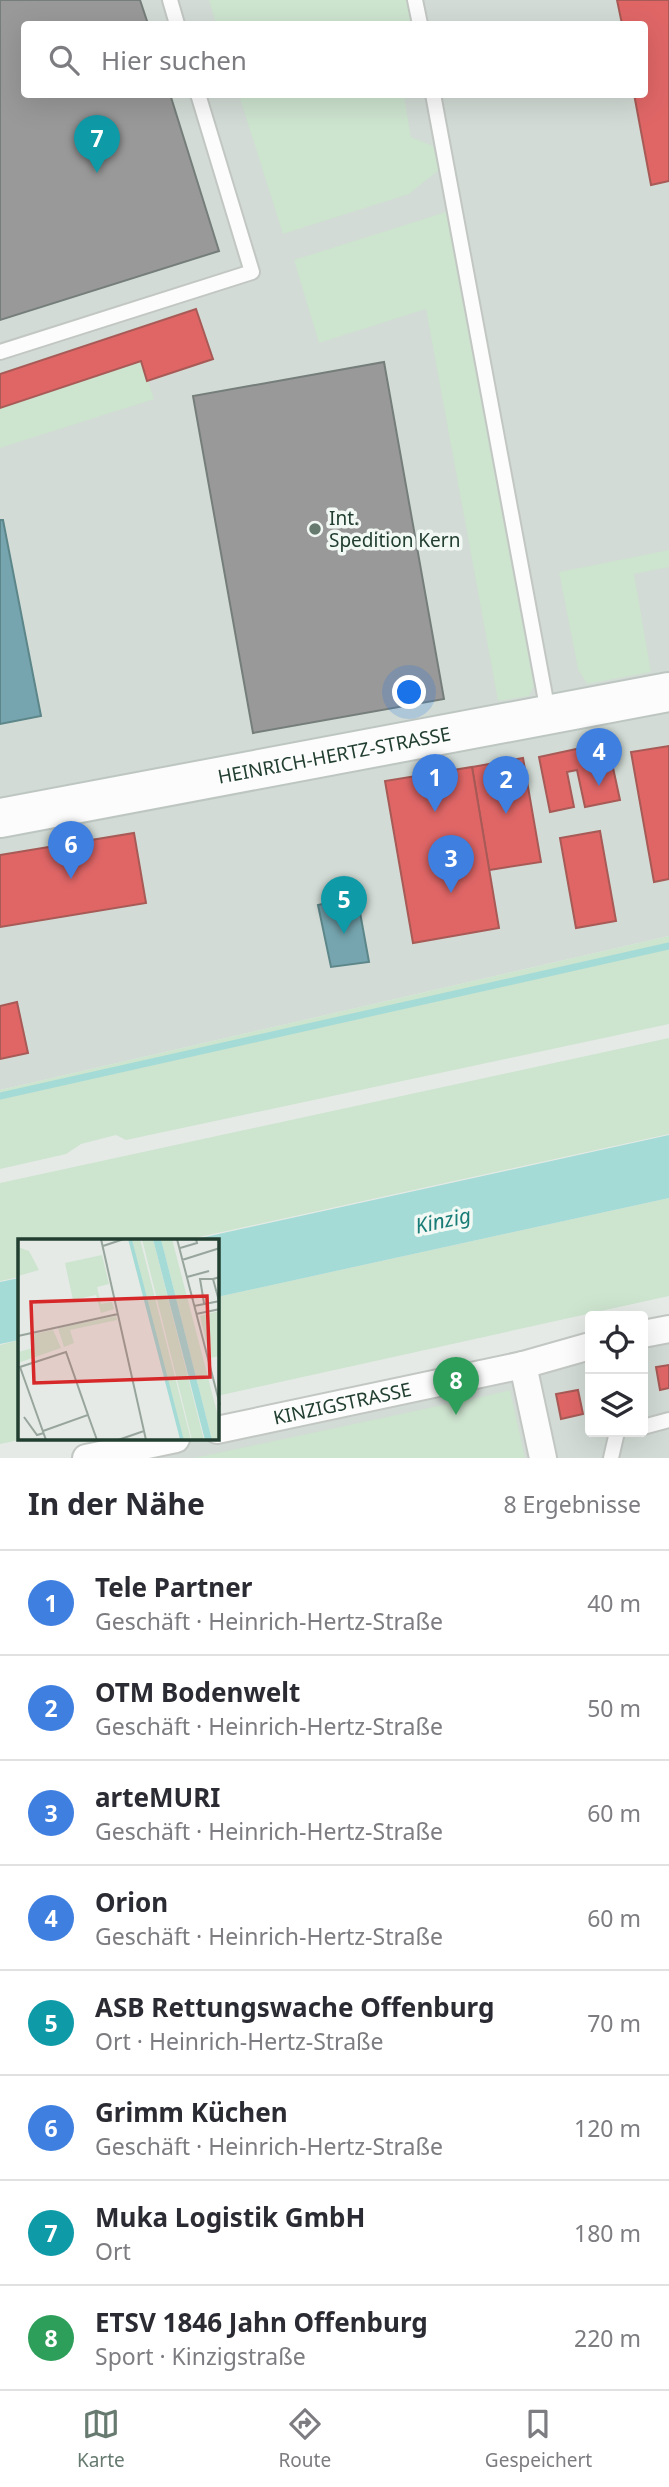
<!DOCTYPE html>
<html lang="de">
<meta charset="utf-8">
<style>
body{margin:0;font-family:"Noto Sans",sans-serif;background:#f2f2f3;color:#2b2b33}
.controls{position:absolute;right:21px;bottom:21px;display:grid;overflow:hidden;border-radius:7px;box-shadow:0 7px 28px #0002}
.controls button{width:63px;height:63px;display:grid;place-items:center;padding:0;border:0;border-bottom:2px solid #e1e1e2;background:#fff;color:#2b2b33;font:35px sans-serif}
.you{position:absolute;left:410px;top:693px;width:24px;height:24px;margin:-18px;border:5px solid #fff;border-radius:50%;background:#1a73e8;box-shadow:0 0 0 10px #1a73e833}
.badge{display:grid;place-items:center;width:46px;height:46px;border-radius:50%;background:#667a70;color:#fff;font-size:23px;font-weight:700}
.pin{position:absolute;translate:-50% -58px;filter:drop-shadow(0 2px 4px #0008)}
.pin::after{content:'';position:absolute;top:37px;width:24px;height:21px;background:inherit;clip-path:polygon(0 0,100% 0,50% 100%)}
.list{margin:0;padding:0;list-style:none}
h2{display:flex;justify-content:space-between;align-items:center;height:91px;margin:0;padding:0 28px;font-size:30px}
h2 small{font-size:23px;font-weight:400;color:#7c7c81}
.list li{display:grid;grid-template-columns:46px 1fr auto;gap:21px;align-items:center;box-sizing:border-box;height:105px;padding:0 28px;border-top:2px solid #e1e1e2}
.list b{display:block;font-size:26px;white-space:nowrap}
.list p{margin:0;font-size:23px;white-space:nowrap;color:#7c7c81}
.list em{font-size:23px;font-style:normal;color:#7c7c81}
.icon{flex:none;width:38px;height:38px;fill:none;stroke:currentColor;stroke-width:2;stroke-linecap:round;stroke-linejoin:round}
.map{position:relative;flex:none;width:669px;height:1458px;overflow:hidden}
.search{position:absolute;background:#fff;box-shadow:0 7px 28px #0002;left:21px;right:21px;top:21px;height:77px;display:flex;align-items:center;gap:18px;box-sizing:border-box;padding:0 24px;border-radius:7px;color:#7c7c81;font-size:26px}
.sheet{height:931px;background:#fff}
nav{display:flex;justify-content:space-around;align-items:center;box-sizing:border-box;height:98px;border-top:2px solid #e1e1e2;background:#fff;font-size:19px;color:#7c7c81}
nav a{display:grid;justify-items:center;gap:4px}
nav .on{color:#667a70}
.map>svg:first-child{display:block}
</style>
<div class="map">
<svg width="669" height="1458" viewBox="0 0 669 1458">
<rect width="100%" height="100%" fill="#e5eae6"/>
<g fill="#d2dbd5" fill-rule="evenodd">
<path d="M0,0H669V936L0,1090ZM24,24H644V94H24Z"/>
<path d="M669,1324V1458H101L183,1439H217L590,1343V1432H643V1330Z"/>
</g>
<g fill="#cde4cf">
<path d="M209,0H407L411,24H216Z"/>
<path d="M239,95H407L404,97L411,137L433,146L439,170L409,194L283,234Z"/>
<path d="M446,212L534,686L529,696L498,701L426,309L319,343L294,260Z"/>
<path d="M141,361L154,399L0,448V408Z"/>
<path d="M669,550V567L634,574L651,672L587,684L578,669L559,572Z"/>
<path d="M669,936V1024L126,1140L116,1135L81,1144L66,1154L0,1169V1090Z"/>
<path d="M669,1038V1134L181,1241H19V1277L0,1281V1183Z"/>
<path d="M669,1198V1296L217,1396V1297Z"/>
<path d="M19,1340V1439H24L0,1444V1345Z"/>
<path d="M510,1390L525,1458H194L485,1396Z"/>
</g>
<g fill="#a4dbd6">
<path d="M669,1135V1198L217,1297V1241H187Z"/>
<path d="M19,1278V1340L0,1344V1282Z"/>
</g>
<g fill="#e06666" stroke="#a75a56" stroke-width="2">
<path d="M617,0H669V181L651,185L634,94H644V24H622Z"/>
<path d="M196,309L213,359L147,381L141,361L0,408V374Z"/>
<path d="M595,745L599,765L612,763L620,800L585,807L577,770L567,772L574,807L550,812L539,757Z"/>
<path d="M669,746V879L654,882L631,752Z"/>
<path d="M523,758L541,862L489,870L472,767Z"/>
<path d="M472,767L499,928L413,943L385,781Z"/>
<path d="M600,831L616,921L576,928L560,838Z"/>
<path d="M134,833L146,903L0,927V855Z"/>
<path d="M17,1002L28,1053L0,1059V1006Z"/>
<path d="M669,1365V1388L660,1390L656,1367Z"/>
<path d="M578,1390L583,1414L561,1419L556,1394Z"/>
</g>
<g fill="#76a5af" stroke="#5c8689" stroke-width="2">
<path d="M0,520H3L41,716L0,724Z"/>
<path d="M357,896L369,962L331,967L318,905Z"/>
</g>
<g fill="#999" stroke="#757e7a" stroke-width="2">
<path d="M0,0H140L148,24H24V94H170L219,251L0,320Z"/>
<path d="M384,362L444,699L253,733L193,396Z"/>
</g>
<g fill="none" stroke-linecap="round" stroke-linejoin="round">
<path stroke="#a4dbd6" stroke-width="7" d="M0,1096L669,946"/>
<g stroke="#c2c7c3" stroke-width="18">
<g id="lane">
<path d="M170,0L177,24"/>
<path d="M415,0L420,24"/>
<path d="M433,94L548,712"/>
<path d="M0,352L252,272L198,94"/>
<path d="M643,1427L669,1420"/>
<path d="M611,1458L617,1432"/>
</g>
</g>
<g stroke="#c2c7c3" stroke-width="30">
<g id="street">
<path d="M643,1334L669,1329"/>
<path d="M523,1365L543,1458"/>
<path id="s1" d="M217,1430L523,1365L590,1346"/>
<path d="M86,1458L176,1439"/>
</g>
</g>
<g stroke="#bec6c2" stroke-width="42">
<g id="secondary">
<path id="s2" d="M0,818L669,692"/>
</g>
</g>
<use href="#lane" stroke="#fbfcfb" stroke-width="14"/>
<use href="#street" stroke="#fbfcfb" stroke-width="26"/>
<use href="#secondary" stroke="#fbfcfb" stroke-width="38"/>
</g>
<circle fill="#667a70" stroke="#f2f9f4" stroke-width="2.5" cx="315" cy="529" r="7"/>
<g text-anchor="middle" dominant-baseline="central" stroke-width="7" stroke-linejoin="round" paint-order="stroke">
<g font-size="19" fill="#213e30" stroke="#f2f9f4" text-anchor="start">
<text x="329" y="518">Int.<tspan x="329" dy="22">Spedition Kern</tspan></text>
</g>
<g font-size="19" fill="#213e30" stroke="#f2f9f4">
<text stroke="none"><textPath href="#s2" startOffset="340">HEINRICH-HERTZ-STRASSE</textPath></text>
<text stroke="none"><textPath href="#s1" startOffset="128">KINZIGSTRASSE</textPath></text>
</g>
<g font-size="21" font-style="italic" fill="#197c77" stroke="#f2f9f4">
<text transform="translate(443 1220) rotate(-12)">Kinzig</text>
</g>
</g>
<g transform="translate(18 1239)">
<rect width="201" height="201" fill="#e5eae6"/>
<path d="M110,0H122L173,201H163ZM124,0H135L186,201H174ZM143,0H154L201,181V201H194ZM0,8L11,12L21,31L0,37ZM84,16L91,45L79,48L83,65L94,63L96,70L83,74L78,56L55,61L47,24ZM201,72V117L192,119L182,77ZM98,77L99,81L52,91L56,104L46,108L40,89ZM35,91L43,109L0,124V113L15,109L12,96Z" fill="#cde4cf"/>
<path d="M135,0H143L194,201H187Z" fill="#a4dbd6"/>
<path fill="none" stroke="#a4dbd6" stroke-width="3.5" d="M112,0L164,201"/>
<path fill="none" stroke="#97a59d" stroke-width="2" d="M83,0L128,201M159,0L202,166M85,7L106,0M162,9L179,4L178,0M164,21L202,9M169,38L191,32M201,62L195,40L202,38M186,64L182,40H195M176,67L202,62M178,75L202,70M0,97L100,75M70,176L79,201M6,178L19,196L26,194M25,192L70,176L48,113L2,128L28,201M100,201L126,192"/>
<path fill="#d62828" fill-opacity="0.15" stroke="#d62828" stroke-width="3.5" d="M189,57L192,138L16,144L13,63Z"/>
<rect width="201" height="201" fill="none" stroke="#213e30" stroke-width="3.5"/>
</g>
</svg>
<div class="controls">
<button><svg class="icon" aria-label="locate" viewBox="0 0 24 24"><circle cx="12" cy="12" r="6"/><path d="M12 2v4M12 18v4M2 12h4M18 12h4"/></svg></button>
<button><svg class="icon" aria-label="layers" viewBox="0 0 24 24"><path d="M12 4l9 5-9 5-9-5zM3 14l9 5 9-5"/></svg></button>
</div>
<div class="you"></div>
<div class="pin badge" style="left:435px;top:812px;background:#3f7fe0">1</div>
<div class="pin badge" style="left:506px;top:814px;background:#3f7fe0">2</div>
<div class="pin badge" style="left:451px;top:893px;background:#3f7fe0">3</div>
<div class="pin badge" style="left:599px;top:786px;background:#3f7fe0">4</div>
<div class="pin badge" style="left:344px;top:934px;background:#0f9aa8">5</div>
<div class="pin badge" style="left:71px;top:879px;background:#3f7fe0">6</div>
<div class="pin badge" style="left:97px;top:173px;background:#0f9aa8">7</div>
<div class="pin badge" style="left:456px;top:1415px;background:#2e9e5b">8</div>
<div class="search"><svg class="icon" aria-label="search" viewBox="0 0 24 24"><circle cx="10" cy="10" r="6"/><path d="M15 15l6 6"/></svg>Hier suchen</div>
</div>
<section class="sheet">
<h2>In der Nähe<small>8 Ergebnisse</small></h2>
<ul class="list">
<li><span class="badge" style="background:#3f7fe0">1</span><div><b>Tele Partner</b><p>Geschäft · Heinrich-Hertz-Straße</p></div><em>40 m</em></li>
<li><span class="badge" style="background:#3f7fe0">2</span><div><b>OTM Bodenwelt</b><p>Geschäft · Heinrich-Hertz-Straße</p></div><em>50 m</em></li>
<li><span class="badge" style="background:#3f7fe0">3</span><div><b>arteMURI</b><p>Geschäft · Heinrich-Hertz-Straße</p></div><em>60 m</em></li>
<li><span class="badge" style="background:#3f7fe0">4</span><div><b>Orion</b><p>Geschäft · Heinrich-Hertz-Straße</p></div><em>60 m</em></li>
<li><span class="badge" style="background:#0f9aa8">5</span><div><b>ASB Rettungswache Offenburg</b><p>Ort · Heinrich-Hertz-Straße</p></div><em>70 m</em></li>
<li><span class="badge" style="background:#3f7fe0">6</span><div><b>Grimm Küchen</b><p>Geschäft · Heinrich-Hertz-Straße</p></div><em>120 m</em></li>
<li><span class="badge" style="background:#0f9aa8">7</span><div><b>Muka Logistik GmbH</b><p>Ort</p></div><em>180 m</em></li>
<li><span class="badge" style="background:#2e9e5b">8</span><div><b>ETSV 1846 Jahn Offenburg</b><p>Sport · Kinzigstraße</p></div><em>220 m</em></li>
</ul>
</section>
<nav>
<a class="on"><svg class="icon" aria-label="map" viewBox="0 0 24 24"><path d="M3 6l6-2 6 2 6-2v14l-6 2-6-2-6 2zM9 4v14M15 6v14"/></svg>Karte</a>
<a><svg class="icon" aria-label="directions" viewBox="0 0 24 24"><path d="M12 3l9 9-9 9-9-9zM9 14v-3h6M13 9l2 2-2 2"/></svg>Route</a>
<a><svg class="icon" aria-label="saved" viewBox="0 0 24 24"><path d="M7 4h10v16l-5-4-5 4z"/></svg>Gespeichert</a>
</nav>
